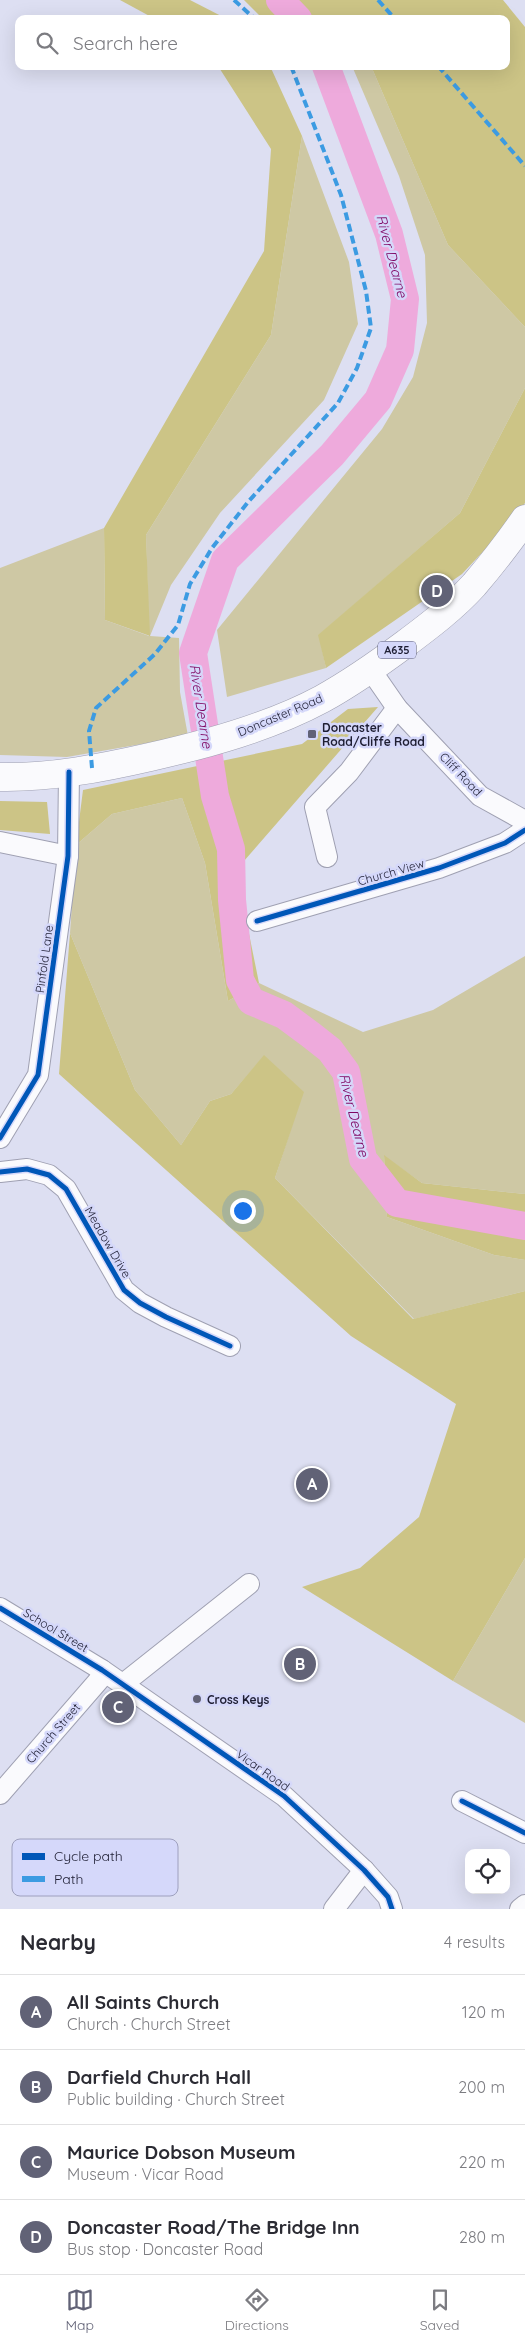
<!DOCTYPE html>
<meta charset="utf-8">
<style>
body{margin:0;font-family:Quicksand,sans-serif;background:#f2f2f3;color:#2b2b33}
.controls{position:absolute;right:15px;bottom:15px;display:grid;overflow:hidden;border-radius:10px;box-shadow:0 5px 20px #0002}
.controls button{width:45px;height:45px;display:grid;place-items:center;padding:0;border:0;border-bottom:1px solid #e1e1e2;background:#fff;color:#2b2b33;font:25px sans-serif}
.you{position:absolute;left:242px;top:1210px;width:18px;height:18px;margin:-12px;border:4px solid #fff;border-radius:50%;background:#1a73e8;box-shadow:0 0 0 8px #1a73e833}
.badge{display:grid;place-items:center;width:32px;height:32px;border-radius:50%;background:#616276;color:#fff;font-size:16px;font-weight:700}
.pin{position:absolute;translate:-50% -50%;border:2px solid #fff;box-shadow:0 1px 5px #0006}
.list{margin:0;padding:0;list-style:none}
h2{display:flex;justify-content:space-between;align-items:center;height:65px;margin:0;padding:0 20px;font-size:21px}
h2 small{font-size:16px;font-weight:400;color:#7c7c81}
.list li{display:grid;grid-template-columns:32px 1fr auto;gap:15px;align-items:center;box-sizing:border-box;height:75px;padding:0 20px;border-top:1px solid #e1e1e2}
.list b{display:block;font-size:19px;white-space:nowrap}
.list p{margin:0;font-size:16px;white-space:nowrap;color:#7c7c81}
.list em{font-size:16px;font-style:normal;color:#7c7c81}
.icon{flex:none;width:28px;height:28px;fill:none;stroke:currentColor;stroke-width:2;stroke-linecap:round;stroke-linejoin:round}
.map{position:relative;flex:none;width:525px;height:1909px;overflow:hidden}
.search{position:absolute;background:#fff;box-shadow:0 5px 20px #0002;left:15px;right:15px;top:15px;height:55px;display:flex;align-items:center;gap:12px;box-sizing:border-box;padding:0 18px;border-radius:10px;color:#7c7c81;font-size:19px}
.sheet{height:365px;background:#fff}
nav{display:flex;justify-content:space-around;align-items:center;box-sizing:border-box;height:70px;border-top:1px solid #e1e1e2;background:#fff;font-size:14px;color:#7c7c81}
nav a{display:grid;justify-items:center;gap:2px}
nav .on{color:#616276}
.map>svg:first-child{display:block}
</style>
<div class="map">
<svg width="525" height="1909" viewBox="0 0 525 1909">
<rect width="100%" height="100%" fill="#dddff2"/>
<g fill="#cec8a4">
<path d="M352,66H371L448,245L525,327V388L460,513L319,635L326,668L227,697L217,630L382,429L413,377L427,323L425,255L399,176Z"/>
<path d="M302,136L349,262L358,324L324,400L220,513L171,585L150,636L179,638L180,692L188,736L67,757L0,755V568L104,528L105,620L149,636L146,535L271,335Z"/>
<path d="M182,798L205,863L228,1001L259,983L363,1032L433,1010L525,956V1194L422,1183L384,1156L387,1217L494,1255L525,1260V1291L414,1319L275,1178L303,1092L264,1056L231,1094L210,1101L181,1145L135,1090L70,933L76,845L112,814Z"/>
<path d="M525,1558V1723L453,1681Z"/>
</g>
<g fill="#ccc486">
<path d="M120,0H190L227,19H155Z"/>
<path d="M244,0H503L525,27V327L448,245L371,66H506V19H263Z"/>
<path d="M218,66H270L302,136L271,335L146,535L150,636L105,620L104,528L264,251L271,149Z"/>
<path d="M525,388V503L512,521L462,574L326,668L318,635L460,513Z"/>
<path d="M378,707L244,861L245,914L259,983L228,1001L205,863L182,798L112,814L76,845L83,790L302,744L348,709Z"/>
<path d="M0,801L47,802L50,834L0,830Z"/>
<path d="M70,933L135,1090L181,1145L210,1101L231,1094L264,1055L304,1092L275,1178L413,1319L525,1291V1558L453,1681L302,1587L360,1568L419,1517L456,1404L351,1336L59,1074Z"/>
<path d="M384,1155L422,1183L525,1194V1260L494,1255L387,1217Z"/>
</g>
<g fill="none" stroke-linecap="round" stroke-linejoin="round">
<g stroke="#eeaadc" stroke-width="28">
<path d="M280,0L298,19"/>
<path d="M326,66L389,234L405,299L400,350L378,400L332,455L225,560L193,653L215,796L231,849L232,900L240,980L251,1001L284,1015L311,1035L330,1050L346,1072L363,1159L397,1203L525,1226"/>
</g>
<g stroke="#9fa0b2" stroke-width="22">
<g id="minor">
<path d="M370,669L397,708L480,796L525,821"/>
<path d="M0,842L68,856"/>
<path d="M327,857L315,807L349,772L397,708"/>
<path d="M257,921L439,868L505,843L525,830"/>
<path d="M0,1138L38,1075L68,856L69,772"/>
<path d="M0,1172L27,1169L49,1175L66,1189L124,1290L140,1303L166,1317L230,1346"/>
<path d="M0,1608L102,1670L284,1796L364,1870L388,1897L392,1909"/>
<path d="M123,1684L249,1584"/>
<path d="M0,1794L99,1680L102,1670"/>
<path d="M462,1801L525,1833"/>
<path d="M334,1909L364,1870"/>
<path d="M520,1909L525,1905"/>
</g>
</g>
<g stroke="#9fa0b2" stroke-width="29">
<path id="highway" d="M0,777C50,778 102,768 150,757C208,744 270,727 322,699C351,683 378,664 405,644C429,626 453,608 474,585C492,564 509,542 525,519"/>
</g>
<use href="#minor" stroke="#fafafd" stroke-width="20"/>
<use href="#highway" stroke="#fafafd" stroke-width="28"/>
<g stroke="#3c9be2" stroke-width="4" stroke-dasharray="8 4" stroke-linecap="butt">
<path d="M234,0L255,19"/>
<path d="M378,0L395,19"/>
<path d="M438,66L525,166"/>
<path d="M92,768L89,731L96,708L155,654L178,625L190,584L212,548L248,502L338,403L357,368L371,328L366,291L341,195L291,66"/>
</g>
<g stroke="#d5d8fa" stroke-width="8">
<g id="cycleway">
<path d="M257,921L439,868L505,843L525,830"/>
<path d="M0,1138L38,1075L68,856L69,772"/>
<path d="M0,1172L27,1169L49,1175L66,1189L124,1290L140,1303L166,1317L230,1346"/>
<path d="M0,1608L102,1670L284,1796L364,1870L388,1897L392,1909"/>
<path d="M462,1801L525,1833"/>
</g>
</g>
<use href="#cycleway" stroke="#0057b8" stroke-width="5"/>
</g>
<g fill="#616276" stroke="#d5d8fa" stroke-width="2">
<rect x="307" y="729" width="10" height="10" rx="2.5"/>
<circle cx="197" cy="1699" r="5"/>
</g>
<g text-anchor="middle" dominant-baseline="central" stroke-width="5" stroke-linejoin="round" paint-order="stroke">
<rect fill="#d5d8fa" stroke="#55566f" stroke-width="1" x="378" y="641.5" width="38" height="17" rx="4"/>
<g font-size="11" font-weight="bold" fill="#1e1e33">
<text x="397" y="650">A635</text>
</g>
<g font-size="12" fill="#1e1e33" stroke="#d5d8fa">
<text transform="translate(280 715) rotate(-23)">Doncaster Road</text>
<text transform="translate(461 774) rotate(46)">Cliff Road</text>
<text transform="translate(391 872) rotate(-16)">Church View</text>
<text transform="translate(44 959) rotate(-82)">Pinfold Lane</text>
<text transform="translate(108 1242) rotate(60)">Meadow Drive</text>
<text transform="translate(56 1630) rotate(31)">School Street</text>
<text transform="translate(53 1733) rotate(-49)">Church Street</text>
<text transform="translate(263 1770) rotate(35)">Vicar Road</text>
</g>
<g font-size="12" font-weight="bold" fill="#1e1e33" stroke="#d5d8fa" text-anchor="start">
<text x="322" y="727">Doncaster<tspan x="322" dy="14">Road/Cliffe Road</tspan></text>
<text x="207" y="1699">Cross Keys</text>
</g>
<g font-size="14" font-style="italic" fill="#7f0663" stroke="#d5d8fa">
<text transform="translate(392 256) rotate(75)">River Dearne</text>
<text transform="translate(201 706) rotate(81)">River Dearne</text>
<text transform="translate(354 1115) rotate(76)">River Dearne</text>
</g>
</g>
<rect x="12" y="1839" width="166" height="57" rx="8" fill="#d5d8fa" stroke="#9ea0be" stroke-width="1"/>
<rect x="22" y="1853" width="23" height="7" fill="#0057b8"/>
<rect x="22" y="1876" width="23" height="6" fill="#3c9be2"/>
<g font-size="14" fill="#1e1e33">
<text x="54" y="1861">Cycle path</text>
<text x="54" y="1884">Path</text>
</g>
</svg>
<div class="controls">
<button><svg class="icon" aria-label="locate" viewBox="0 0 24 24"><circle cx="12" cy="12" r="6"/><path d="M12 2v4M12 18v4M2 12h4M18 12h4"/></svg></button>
</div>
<div class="you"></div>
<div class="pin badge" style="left:312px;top:1484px">A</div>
<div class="pin badge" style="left:300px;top:1664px">B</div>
<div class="pin badge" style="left:118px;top:1707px">C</div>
<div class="pin badge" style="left:437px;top:591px">D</div>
<div class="search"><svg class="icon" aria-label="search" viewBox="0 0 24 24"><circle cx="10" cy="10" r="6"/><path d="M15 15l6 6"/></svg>Search here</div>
</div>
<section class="sheet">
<h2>Nearby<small>4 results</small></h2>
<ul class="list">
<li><span class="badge">A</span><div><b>All Saints Church</b><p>Church · Church Street</p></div><em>120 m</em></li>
<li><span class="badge">B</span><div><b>Darfield Church Hall</b><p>Public building · Church Street</p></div><em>200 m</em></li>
<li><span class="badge">C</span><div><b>Maurice Dobson Museum</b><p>Museum · Vicar Road</p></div><em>220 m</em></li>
<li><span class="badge">D</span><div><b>Doncaster Road/The Bridge Inn</b><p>Bus stop · Doncaster Road</p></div><em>280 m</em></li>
</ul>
</section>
<nav>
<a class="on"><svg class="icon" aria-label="map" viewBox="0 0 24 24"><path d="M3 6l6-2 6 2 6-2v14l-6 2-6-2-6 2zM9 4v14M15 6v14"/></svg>Map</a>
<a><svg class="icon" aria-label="directions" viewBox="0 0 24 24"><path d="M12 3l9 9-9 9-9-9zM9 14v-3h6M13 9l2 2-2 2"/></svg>Directions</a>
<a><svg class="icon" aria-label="saved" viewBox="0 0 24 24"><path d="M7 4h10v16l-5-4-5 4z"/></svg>Saved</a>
</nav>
